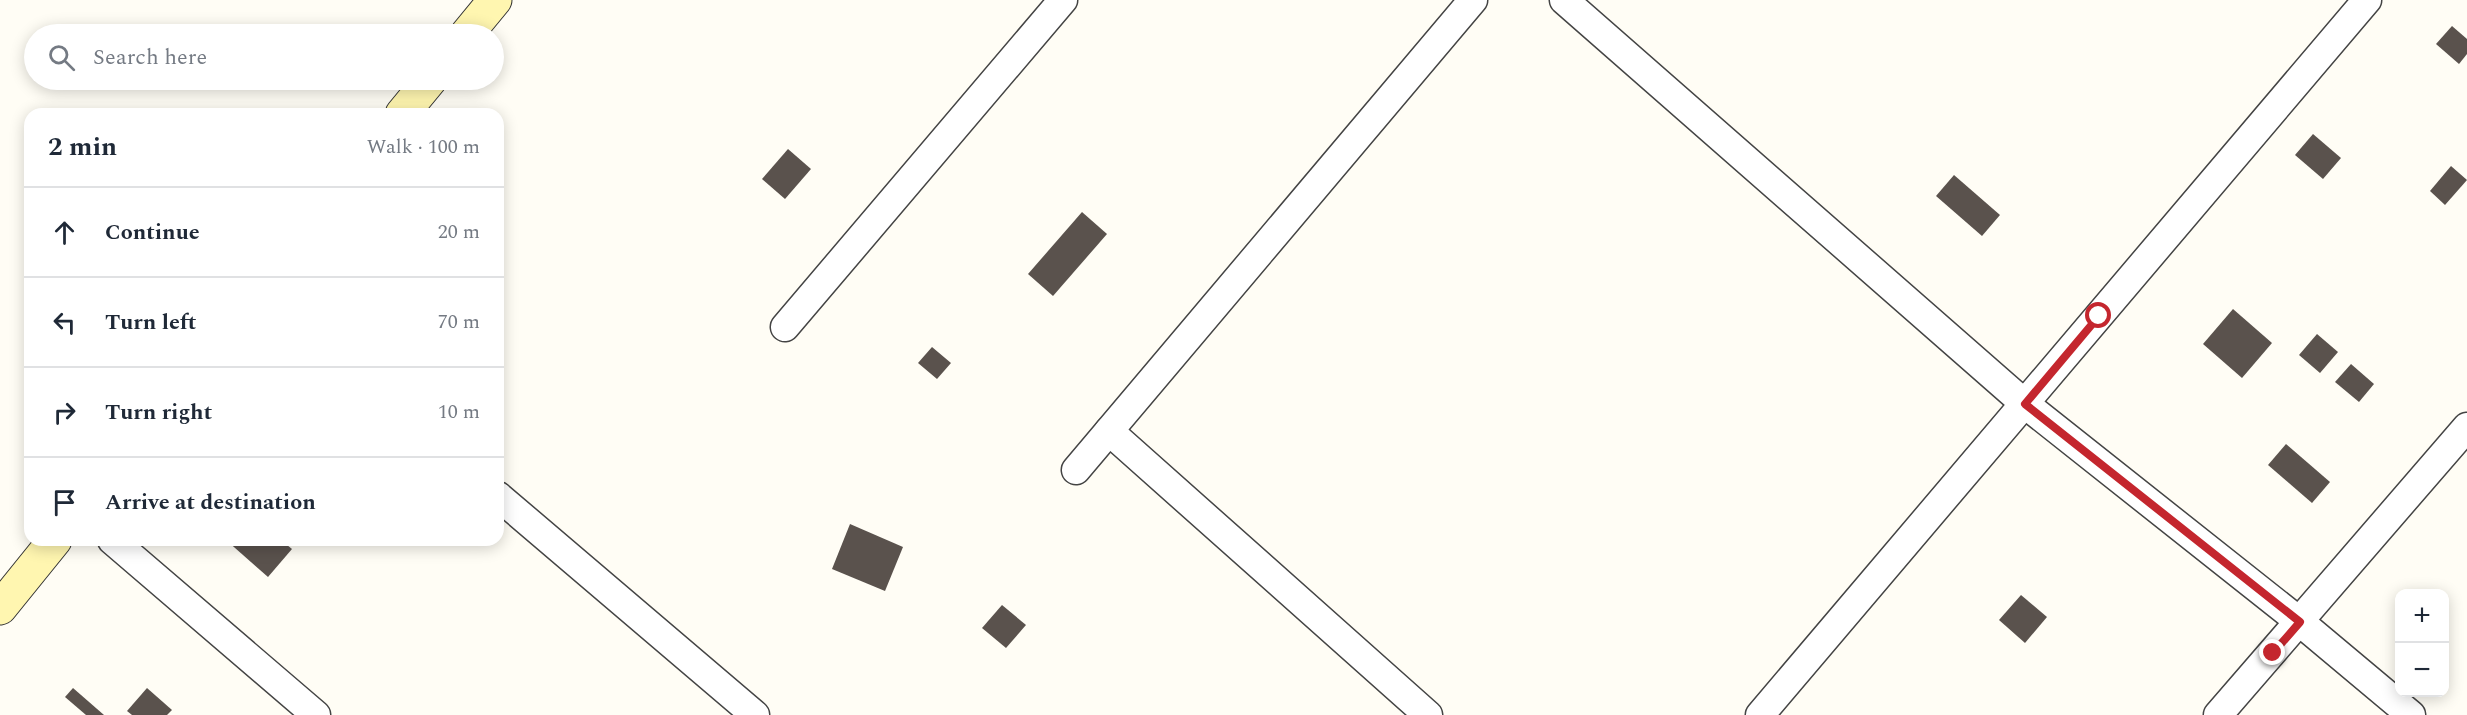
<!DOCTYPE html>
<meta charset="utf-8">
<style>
body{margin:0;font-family:Spectral,serif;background:#f2f2f3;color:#1f2937}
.controls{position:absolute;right:18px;bottom:18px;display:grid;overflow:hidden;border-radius:12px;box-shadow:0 3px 15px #0003}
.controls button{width:54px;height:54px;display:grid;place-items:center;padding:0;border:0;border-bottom:2px solid #e0e1e3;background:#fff;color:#1f2937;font:30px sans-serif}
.stop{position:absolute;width:18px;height:18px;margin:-14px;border:4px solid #c4262e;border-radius:50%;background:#fff}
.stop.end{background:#c4262e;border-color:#fff;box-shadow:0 2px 6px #0008}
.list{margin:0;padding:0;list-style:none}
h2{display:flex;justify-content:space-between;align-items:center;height:78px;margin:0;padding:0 24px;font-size:26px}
h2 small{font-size:20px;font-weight:400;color:#747a83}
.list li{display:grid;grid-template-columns:39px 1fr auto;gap:18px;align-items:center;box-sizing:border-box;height:90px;padding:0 24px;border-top:2px solid #e0e1e3}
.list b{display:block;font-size:22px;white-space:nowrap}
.list em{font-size:20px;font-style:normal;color:#747a83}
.icon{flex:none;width:33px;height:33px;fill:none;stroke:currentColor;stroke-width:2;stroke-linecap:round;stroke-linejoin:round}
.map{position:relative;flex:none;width:2467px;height:715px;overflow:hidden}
.search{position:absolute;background:#fff;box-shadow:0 3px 15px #0003;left:24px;top:24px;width:480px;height:66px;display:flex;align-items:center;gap:15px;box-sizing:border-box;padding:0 21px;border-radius:33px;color:#747a83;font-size:22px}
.panel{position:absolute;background:#fff;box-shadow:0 3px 15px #0003;left:24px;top:108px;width:480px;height:438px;border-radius:18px}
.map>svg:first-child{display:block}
</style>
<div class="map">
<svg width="2467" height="715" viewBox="0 0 2467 715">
<rect width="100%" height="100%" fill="#fffdf5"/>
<g fill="#5a524d">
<path d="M2452,26L2467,39V54L2459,64L2436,44Z"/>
<path d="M2313,134L2341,158L2323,179L2295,155Z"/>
<path d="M788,149L811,169L785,199L762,179Z"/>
<path d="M2451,166L2467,180L2445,205L2430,191Z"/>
<path d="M1954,175L2000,215L1982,236L1936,196Z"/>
<path d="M1082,212L1107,234L1053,296L1028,274Z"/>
<path d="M2233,309L2272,343L2242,378L2203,344Z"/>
<path d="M2317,334L2338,352L2320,373L2299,355Z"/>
<path d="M932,347L951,363L937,379L918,363Z"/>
<path d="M2351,364L2374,384L2359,402L2335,382Z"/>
<path d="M2286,444L2330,482L2312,503L2268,465Z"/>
<path d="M850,524L903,547L885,591L832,569Z"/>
<path d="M226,540H281L292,549L268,577Z"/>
<path d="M2021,595L2047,617L2025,643L1999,620Z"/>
<path d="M1002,605L1026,625L1006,648L982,628Z"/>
<path d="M73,688L104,715H86L65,697Z"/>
<path d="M147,688L172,710L167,715H132L127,711Z"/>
</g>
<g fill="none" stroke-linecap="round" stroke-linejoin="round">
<g stroke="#444" stroke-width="31">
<g id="minor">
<path d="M1564,0L2025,404L2300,622L2411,715"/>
<path d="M785,327L1063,0"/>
<path d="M1109,431L1428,715"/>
<path d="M1076,470L1473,0"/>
<path d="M498,496L755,715"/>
<path d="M112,540L316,715"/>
<path d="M1760,715L2367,0"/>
<path d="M2218,715L2467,427"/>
</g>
</g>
<g stroke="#333" stroke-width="35">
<g id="secondary">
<path d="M467,34L495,0"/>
<path d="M402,114L430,80"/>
<path d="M0,608L55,540"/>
</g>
</g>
<use href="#minor" stroke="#fff" stroke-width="28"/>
<use href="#secondary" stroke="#fff6b0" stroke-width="33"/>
</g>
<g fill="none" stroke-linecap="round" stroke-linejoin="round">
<path stroke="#c4262e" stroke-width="8" d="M2099,316L2025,404L2300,622L2273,653"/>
</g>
</svg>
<div class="controls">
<button>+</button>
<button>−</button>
</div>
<div class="stop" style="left:2099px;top:316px"></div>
<div class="stop end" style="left:2273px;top:653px"></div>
<div class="search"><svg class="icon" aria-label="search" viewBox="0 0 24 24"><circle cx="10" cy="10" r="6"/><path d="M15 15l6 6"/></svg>Search here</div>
<section class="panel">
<h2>2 min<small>Walk · 100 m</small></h2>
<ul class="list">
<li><svg class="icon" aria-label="ahead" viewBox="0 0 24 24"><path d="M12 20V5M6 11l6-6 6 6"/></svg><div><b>Continue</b></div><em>20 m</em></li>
<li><svg class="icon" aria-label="left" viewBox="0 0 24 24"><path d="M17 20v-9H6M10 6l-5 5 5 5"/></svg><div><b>Turn left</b></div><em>70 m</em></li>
<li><svg class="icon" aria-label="right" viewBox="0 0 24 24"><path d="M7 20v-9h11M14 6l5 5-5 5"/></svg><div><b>Turn right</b></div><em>10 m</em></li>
<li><svg class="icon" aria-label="arrive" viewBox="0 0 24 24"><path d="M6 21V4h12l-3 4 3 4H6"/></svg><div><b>Arrive at destination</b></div></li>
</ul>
</section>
</div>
